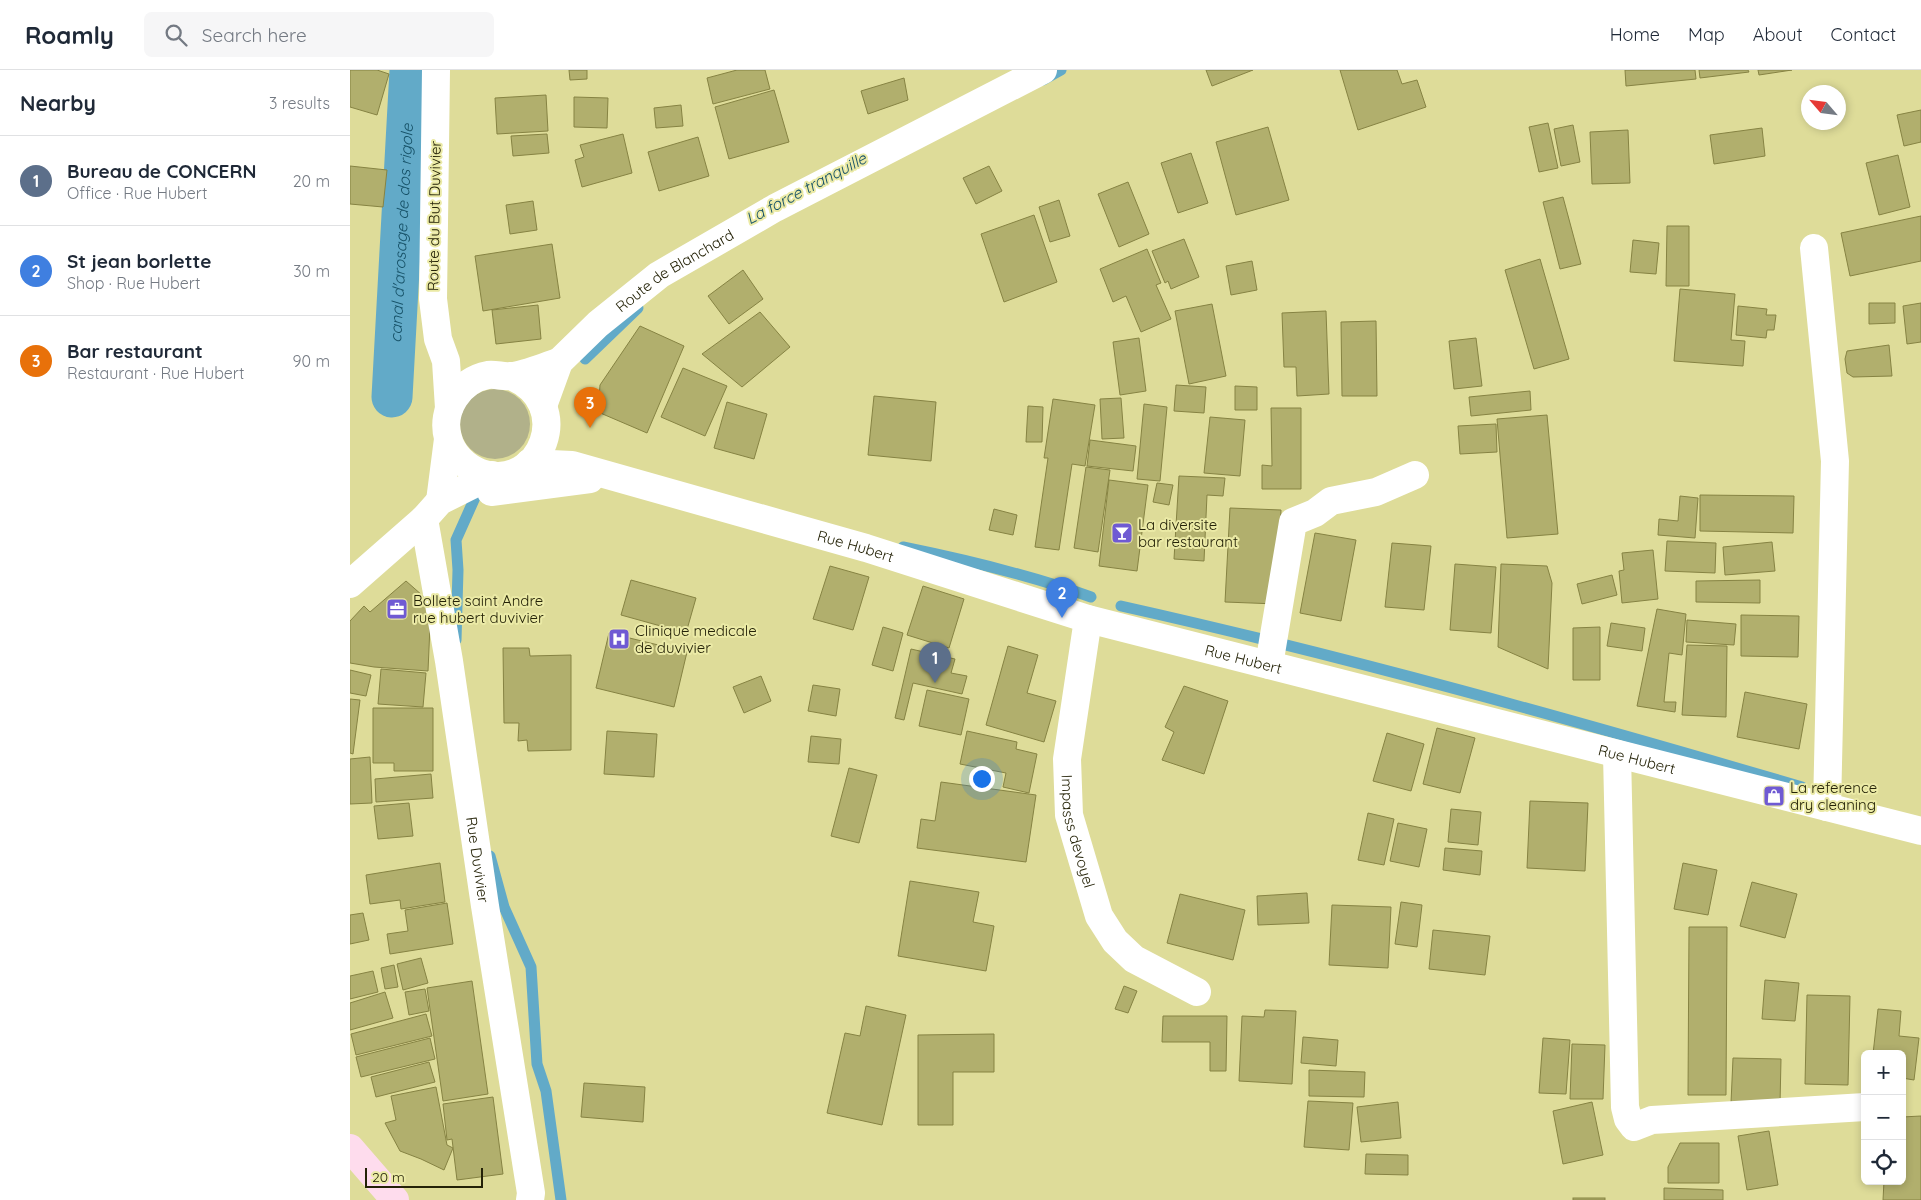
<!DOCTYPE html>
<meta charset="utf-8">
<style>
body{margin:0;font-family:Quicksand,sans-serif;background:#f6f6f7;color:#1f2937}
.controls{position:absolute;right:15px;bottom:15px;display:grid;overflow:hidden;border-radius:8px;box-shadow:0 2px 8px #0003}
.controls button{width:45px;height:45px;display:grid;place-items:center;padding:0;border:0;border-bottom:1px solid #e0e1e3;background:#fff;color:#1f2937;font:25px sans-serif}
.compass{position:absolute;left:1451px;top:15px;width:45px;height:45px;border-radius:50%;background:#fff;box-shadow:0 2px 8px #0003;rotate:298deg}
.scale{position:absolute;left:15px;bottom:12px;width:118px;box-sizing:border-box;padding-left:5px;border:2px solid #242207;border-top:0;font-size:14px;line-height:18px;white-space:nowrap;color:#242207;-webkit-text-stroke:4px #ebeaa6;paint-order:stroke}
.you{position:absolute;left:631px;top:708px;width:18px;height:18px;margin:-12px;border:4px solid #fff;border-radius:50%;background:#1a73e8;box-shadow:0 0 0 8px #1a73e833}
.badge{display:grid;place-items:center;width:32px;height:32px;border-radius:50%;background:#ea580c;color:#fff;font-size:16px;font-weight:700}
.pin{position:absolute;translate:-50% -41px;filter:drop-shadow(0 1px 2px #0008)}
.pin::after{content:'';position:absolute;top:26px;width:18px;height:15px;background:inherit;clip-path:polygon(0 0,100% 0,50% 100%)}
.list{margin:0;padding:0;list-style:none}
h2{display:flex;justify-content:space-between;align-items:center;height:65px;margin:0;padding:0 20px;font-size:21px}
h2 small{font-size:16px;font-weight:400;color:#747a83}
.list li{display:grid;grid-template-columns:32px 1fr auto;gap:15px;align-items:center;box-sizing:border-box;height:90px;padding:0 20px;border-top:1px solid #e0e1e3}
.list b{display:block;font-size:19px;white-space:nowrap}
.list p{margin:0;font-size:16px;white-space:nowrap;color:#747a83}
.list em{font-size:16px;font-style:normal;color:#747a83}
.icon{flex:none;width:28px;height:28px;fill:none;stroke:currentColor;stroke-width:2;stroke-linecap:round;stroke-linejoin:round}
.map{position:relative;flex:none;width:1571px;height:1130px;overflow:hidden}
header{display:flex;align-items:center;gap:30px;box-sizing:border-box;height:70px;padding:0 25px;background:#fff;border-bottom:1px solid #e0e1e3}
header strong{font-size:24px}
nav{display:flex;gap:28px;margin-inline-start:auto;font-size:18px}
.search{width:350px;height:45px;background:#f6f6f7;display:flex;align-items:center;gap:12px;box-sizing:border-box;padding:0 18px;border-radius:8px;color:#747a83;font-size:19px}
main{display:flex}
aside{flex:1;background:#fff}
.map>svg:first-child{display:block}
</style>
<header>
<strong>Roamly</strong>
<div class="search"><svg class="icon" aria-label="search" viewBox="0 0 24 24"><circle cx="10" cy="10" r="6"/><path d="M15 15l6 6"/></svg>Search here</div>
<nav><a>Home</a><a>Map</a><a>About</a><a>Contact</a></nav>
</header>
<main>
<aside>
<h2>Nearby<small>3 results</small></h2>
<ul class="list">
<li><span class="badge" style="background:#5c6f8a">1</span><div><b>Bureau de CONCERN</b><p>Office · Rue Hubert</p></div><em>20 m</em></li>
<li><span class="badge" style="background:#3f7fe0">2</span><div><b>St jean borlette</b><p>Shop · Rue Hubert</p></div><em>30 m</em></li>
<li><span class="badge" style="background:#e8710a">3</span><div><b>Bar restaurant</b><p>Restaurant · Rue Hubert</p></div><em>90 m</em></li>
</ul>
</aside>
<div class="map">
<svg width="1571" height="1130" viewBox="0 0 1571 1130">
<rect width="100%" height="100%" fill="#dedc99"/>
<circle fill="#b1b18a" cx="145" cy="354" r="35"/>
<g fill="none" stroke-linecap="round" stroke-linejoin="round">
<g stroke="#62aac8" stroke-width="11">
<path d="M693,10L711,0"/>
<path d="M235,289L288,238"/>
<path d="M553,477C617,490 680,505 741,527"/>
<path d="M771,536C1000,587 1227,651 1452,717"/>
<path d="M106,570L108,500L106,470L127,423L133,420"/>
<path d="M140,786L154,837L181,897L187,994L196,1021L211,1130"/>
</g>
<path stroke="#62aac8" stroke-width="41" id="s1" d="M42,327L60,0"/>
</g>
<g fill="#b1af6d" stroke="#868343">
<path d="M0,0H27L39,4L27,45L0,37Z"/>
<path d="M219,0H237V9L220,10Z"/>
<path d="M387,0H415L420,19L363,34L357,8Z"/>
<path d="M856,0H903L862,16Z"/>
<path d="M990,0H1047L1052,14L1067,10L1076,37L1008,60Z"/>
<path d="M1275,0H1345L1346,9L1276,16Z"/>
<path d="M1349,0H1398L1399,2L1350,8Z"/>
<path d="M1408,0H1442L1409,5Z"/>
<path d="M554,8L558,30L518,44L511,21Z"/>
<path d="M424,20L439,72L379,89L365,37Z"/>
<path d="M196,25L198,61L147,64L145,28Z"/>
<path d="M224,27L258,28L257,58L224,57Z"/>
<path d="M331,35L333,56L306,58L304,38Z"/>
<path d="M1571,40V72L1554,76L1547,45Z"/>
<path d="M1198,53L1208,98L1189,102L1179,57Z"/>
<path d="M1223,55L1230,92L1211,96L1204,59Z"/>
<path d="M918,57L939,130L886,145L866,72Z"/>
<path d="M1412,58L1415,86L1364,94L1360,65Z"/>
<path d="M1278,60L1280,113L1242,114L1240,62Z"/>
<path d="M197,64L199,83L163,86L161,66Z"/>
<path d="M273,64L282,103L232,117L225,90L234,87L230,75Z"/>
<path d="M348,67L359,106L309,121L298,82Z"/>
<path d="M841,83L858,133L828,143L811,93Z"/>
<path d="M1548,85L1560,137L1529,145L1516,93Z"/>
<path d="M0,96L37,100L33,137L0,134Z"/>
<path d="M639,96L652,121L626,134L613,108Z"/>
<path d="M778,112L799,164L769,177L748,124Z"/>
<path d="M1213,127L1231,194L1210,199L1193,132Z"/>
<path d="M709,130L720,166L700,172L689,137Z"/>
<path d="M183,131L187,160L160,164L156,135Z"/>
<path d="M684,145L707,212L654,232L631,164Z"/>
<path d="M1571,146V191L1500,206L1491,163Z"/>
<path d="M1317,156H1339V216H1316Z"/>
<path d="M834,169L849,207L821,219L818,211L815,213L802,181Z"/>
<path d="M1283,170L1309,173L1306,204L1280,202Z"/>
<path d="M202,174L210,228L133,241L125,186Z"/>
<path d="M797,179L811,213L806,215L821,249L791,262L776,226L763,232L750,199Z"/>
<path d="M1190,189L1219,289L1184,299L1155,200Z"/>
<path d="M902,191L907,220L881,225L876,196Z"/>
<path d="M393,200L413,229L379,254L358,226Z"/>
<path d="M1330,219L1385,224L1381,270L1395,271L1393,296L1324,291Z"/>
<path d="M1519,233H1545V253L1519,254Z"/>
<path d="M1571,233V272L1557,274L1553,236Z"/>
<path d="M862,234L876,306L839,314L825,241Z"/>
<path d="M188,235L191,269L146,274L142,240Z"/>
<path d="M1388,236L1417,239L1416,245H1426L1424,260H1417L1416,268L1386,265Z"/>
<path d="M976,241L979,324L947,326L946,297H934L932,243Z"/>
<path d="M410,242L440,277L392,317L352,284Z"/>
<path d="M1026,251L1027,326H992L991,252Z"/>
<path d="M290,256L334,276L297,363L248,342L250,315Z"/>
<path d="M789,268L796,321L770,325L763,272Z"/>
<path d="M1126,268L1132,316L1104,319L1099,271Z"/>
<path d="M1539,275L1542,306L1503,307L1497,303L1495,289L1497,281Z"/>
<path d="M333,298L377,316L355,366L311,347Z"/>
<path d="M826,315L856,317L854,343L824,341Z"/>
<path d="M885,316L907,317V340H885Z"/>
<path d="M1180,321L1181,340L1121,346L1119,327Z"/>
<path d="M524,326L586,332L581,391L518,385Z"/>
<path d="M771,328L774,368L752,369L750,329Z"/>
<path d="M703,329L745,335L735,396L722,394L709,480L685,477L698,388H694Z"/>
<path d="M377,332L417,344L404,389L364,378Z"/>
<path d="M794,334L817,337L810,411L787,409Z"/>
<path d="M678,336L693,337L692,372H676Z"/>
<path d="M921,338H951V419H912V395L922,396Z"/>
<path d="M1197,345L1208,464L1157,468L1147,349Z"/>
<path d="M860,347L895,350L890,406L854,403Z"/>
<path d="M1146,354L1147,382L1110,384L1108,356Z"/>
<path d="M740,370L786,376L783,401L737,396Z"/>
<path d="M736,397L760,400L748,482L724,478Z"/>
<path d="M829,406L875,408L873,426L857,425L854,491L824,489Z"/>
<path d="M759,410L798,415L787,501L749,496Z"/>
<path d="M807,413L823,415L819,435L803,432Z"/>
<path d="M1350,425L1444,426L1443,463L1350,461Z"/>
<path d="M1330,426L1348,428L1345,468L1308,465L1309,449L1328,451Z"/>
<path d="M880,438L931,440L927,534L875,532Z"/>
<path d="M644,439L667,445L663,465L639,460Z"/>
<path d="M965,463L1006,470L991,551L950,543Z"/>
<path d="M1317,471L1366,473L1365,503L1315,501Z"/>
<path d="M1422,472L1425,501L1375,505L1373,477Z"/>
<path d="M1042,473L1081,476L1074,540L1035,537Z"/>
<path d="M1303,480L1308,529L1272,533L1269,501L1274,500L1272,483Z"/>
<path d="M1105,494L1146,497L1141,563L1100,560Z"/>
<path d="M1151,494L1197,496L1202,513L1198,599L1148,577Z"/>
<path d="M480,496L519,507L503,560L463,549Z"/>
<path d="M1262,505L1267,525L1232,534L1227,514Z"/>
<path d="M281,510L346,528L336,563L271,545Z"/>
<path d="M1410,510V533L1346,532V511Z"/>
<path d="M56,511L81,533L78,601L24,597L0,593V551L14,536L20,542Z"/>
<path d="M573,516L614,529L599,578L557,565Z"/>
<path d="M1307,539L1336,544L1332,585L1319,583L1314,632H1326L1325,642L1287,636Z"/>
<path d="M1391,545L1449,546L1448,587L1391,586Z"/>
<path d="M1337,550L1386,554L1384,575L1336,572Z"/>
<path d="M1261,553L1295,558L1292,581L1257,576Z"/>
<path d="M533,557L553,563L543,601L522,595Z"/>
<path d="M1250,557V610H1223V558Z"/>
<path d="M259,563L337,582L324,637L246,618Z"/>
<path d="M1337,575L1377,576L1376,647L1332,645Z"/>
<path d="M658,576L688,585L677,623L706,631L694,672L636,655Z"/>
<path d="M153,578H179L180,586L221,585V680L178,681L177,670L168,671L169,653H154Z"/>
<path d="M561,579L605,589L601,603L617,606L612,624L563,613L554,650L545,648Z"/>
<path d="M31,599L76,603L73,637L28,634Z"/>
<path d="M0,600L21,605L16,626L0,623Z"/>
<path d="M411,606L421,631L394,643L383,617Z"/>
<path d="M463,615L490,619L486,646L458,641Z"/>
<path d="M834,616L878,631L854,704L812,690L824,662L815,657Z"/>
<path d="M577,620L619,629L611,665L569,656Z"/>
<path d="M1395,622L1457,634L1449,679L1387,667Z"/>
<path d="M0,629L10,630L3,684L0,683Z"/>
<path d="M23,638H83V701H44V693H23Z"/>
<path d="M1087,658L1125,668L1110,723L1073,714Z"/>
<path d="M257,661L307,664L304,707L254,704Z"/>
<path d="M617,661L667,672L666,679L687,684L679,723L653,717L656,703L610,694Z"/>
<path d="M1037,663L1074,674L1061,721L1023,711Z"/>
<path d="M461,666L491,669L489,694L458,692Z"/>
<path d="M20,687L22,733L0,734V689Z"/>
<path d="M499,698L527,705L509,773L481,766Z"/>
<path d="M81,704L83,728L26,732L25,709Z"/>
<path d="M591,712L686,725L676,792L567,778L571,749L585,751Z"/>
<path d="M1180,731L1238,733L1235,801L1177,798Z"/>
<path d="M59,733L63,766L28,769L24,736Z"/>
<path d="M1101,739L1131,742L1128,775L1098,772Z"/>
<path d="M1018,743L1044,749L1034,795L1008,790Z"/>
<path d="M1048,753L1077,759L1069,797L1040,791Z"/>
<path d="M1095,778L1132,781L1130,805L1093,800Z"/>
<path d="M90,793L95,832L51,839L50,830L20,834L16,805Z"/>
<path d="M1333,793L1367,800L1358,845L1324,839Z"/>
<path d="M560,811L629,822L623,852L644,856L636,901L548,886Z"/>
<path d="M1402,812L1447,824L1435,868L1390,856Z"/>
<path d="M957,823L959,853L908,855L907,826Z"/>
<path d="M830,824L895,840L883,890L817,873Z"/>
<path d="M1051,832L1072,835L1067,877L1045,874Z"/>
<path d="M97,833L103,874L40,884L37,864L58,861L55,840Z"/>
<path d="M982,835L1041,837L1038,898L979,895Z"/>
<path d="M13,843L19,870L0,874V845Z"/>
<path d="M1339,857H1377L1376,1025H1338Z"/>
<path d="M1083,860L1140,866L1135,905L1079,899Z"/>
<path d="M71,888L78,913L53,920L47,894Z"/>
<path d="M44,895L48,917L35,919L31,898Z"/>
<path d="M23,901L28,922L0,929V906Z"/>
<path d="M1415,910L1449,913L1445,951L1412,949Z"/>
<path d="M122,911L138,1024L93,1031L77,918Z"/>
<path d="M774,916L787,921L778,943L765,939Z"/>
<path d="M75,919L79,941L59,945L55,922Z"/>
<path d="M35,922L43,948L0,960V933Z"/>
<path d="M1457,925L1500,926L1498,1015L1455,1014Z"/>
<path d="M516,936L556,945L532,1055L477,1043L495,963L510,966Z"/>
<path d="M1528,939L1551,941L1549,966L1569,968L1564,1010L1552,1008V984H1523Z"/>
<path d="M915,940L946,941L942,1014L889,1011L892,946L914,947Z"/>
<path d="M76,944L82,966L6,985L1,964Z"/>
<path d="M813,946H877L876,1001H860V972H812Z"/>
<path d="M644,964V1002H603V1055H568V965Z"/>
<path d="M953,967L988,970L986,996L951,993Z"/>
<path d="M80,968L85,989L11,1007L6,987Z"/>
<path d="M1193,968L1220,970L1216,1024L1189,1023Z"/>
<path d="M1222,974L1255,975L1253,1029H1220Z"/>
<path d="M1383,988L1431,989L1430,1034L1381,1033Z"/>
<path d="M79,992L85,1012L26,1027L21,1007Z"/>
<path d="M959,1000L1015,1002L1014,1027L959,1026Z"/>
<path d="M234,1013L295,1017L293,1052L231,1047Z"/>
<path d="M86,1017L97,1075L103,1078L94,1100L71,1089L50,1081L35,1053L46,1050L41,1026Z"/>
<path d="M143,1027L153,1104L107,1110L102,1069L97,1070L93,1034Z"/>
<path d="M958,1031L1003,1033L999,1080L954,1077Z"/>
<path d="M1048,1032L1051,1068L1011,1072L1007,1037Z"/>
<path d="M1242,1032L1253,1085L1213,1094L1203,1041Z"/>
<path d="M1571,1046V1130H1533L1534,1111H1552V1047Z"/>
<path d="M1419,1061L1428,1115L1397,1120L1388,1066Z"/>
<path d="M1330,1073H1369V1113H1318V1097Z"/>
<path d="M1016,1084L1058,1085V1105L1015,1104Z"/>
<path d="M1314,1118L1373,1120V1130H1314Z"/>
<rect x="1223" y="1128" width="32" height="2"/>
</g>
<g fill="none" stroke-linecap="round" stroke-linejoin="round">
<g stroke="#fff" stroke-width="28">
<path d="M86,0L83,229L88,269L96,291L99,338"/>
<path d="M1464,178L1485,391L1477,737"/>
<path d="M161,306C227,333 191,423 131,403C115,397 102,384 98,368C90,340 110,310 138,305C146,304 153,307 161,306C175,305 195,296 209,292"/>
<path id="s2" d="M193,336L209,292L248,254L309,205L425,138L693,0"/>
<path id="s3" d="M179,393L222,395L516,478L738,549L1571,761"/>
<path d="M141,422L240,409"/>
<path d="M90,431L98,369"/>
<path id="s4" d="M74,449L99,591L135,836L181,1123L180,1130"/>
<path d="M0,514L74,449L90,431L142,405"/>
<path id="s5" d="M738,549L717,689L719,745L749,846L765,871L784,889L847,922"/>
<path d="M919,595L943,452L965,443L981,431L1026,422L1065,405"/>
<path d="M1267,684L1275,1037L1278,1049L1284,1057L1302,1050L1515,1037"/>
</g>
<path stroke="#fedced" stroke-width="28" d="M0,1078L45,1130"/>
</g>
<defs>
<g id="bar-square" transform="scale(1.125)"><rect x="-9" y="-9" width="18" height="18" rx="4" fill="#6f5ad3" stroke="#ebeaa6"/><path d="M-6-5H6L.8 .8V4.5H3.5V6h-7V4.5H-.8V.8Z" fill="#fff"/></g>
<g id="office-square" transform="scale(1.125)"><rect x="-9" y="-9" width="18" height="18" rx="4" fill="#6f5ad3" stroke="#ebeaa6"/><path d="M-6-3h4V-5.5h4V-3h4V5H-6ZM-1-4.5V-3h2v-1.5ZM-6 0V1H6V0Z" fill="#fff"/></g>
<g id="hospital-square" transform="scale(1.125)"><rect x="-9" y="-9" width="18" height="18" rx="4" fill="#6f5ad3" stroke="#ebeaa6"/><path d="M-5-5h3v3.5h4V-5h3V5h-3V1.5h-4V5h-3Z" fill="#fff"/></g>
<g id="shop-square" transform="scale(1.125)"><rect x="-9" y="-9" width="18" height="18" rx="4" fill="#6f5ad3" stroke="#ebeaa6"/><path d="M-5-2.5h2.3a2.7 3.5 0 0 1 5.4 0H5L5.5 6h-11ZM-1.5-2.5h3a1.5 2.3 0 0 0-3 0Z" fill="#fff"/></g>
</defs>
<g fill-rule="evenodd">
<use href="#bar-square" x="772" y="463"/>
<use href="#office-square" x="47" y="539"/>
<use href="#hospital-square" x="269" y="569"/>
<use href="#shop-square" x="1424" y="726"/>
</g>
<g text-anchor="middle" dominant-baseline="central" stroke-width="4" stroke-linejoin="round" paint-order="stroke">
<g font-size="15" fill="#242207" stroke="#ebeaa6">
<text transform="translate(84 146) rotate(-89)">Route du But Duvivier</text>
<text stroke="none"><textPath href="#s2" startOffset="195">Route de Blanchard</textPath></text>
<text stroke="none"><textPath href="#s3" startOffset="338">Rue Hubert</textPath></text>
<text stroke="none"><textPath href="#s3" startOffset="742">Rue Hubert</textPath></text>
<text stroke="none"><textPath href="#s3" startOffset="1148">Rue Hubert</textPath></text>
<text stroke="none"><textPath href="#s5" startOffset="215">Impasss devoyel</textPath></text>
<text stroke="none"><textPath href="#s4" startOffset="345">Rue Duvivier</textPath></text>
</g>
<g font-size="15" fill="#242207" stroke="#ebeaa6" text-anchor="start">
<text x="788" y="454">La diversite<tspan x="788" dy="17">bar restaurant</tspan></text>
<text x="63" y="530">Bollete saint Andre<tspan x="63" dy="17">rue hubert duvivier</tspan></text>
<text x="285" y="560">Clinique medicale<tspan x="285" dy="17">de duvivier</tspan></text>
<text x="1440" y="717">La reference<tspan x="1440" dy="17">dry cleaning</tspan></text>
</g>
<g font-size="16" font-style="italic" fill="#165167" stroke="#ebeaa6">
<text transform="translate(456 118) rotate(-28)">La force tranquille</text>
<text stroke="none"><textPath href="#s1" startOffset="164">canal d'arosage de dos rigole</textPath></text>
</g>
</g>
</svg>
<div class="controls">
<button>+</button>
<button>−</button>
<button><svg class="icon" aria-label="locate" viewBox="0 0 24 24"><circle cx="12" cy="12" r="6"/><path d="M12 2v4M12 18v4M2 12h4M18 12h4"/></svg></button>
</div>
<svg class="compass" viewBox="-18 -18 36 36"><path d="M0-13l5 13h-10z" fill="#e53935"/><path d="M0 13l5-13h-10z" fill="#747a83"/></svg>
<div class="scale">20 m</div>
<div class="you"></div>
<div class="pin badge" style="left:585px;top:613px;background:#5c6f8a">1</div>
<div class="pin badge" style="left:712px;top:548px;background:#3f7fe0">2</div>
<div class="pin badge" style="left:240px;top:358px;background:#e8710a">3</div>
</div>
</main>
